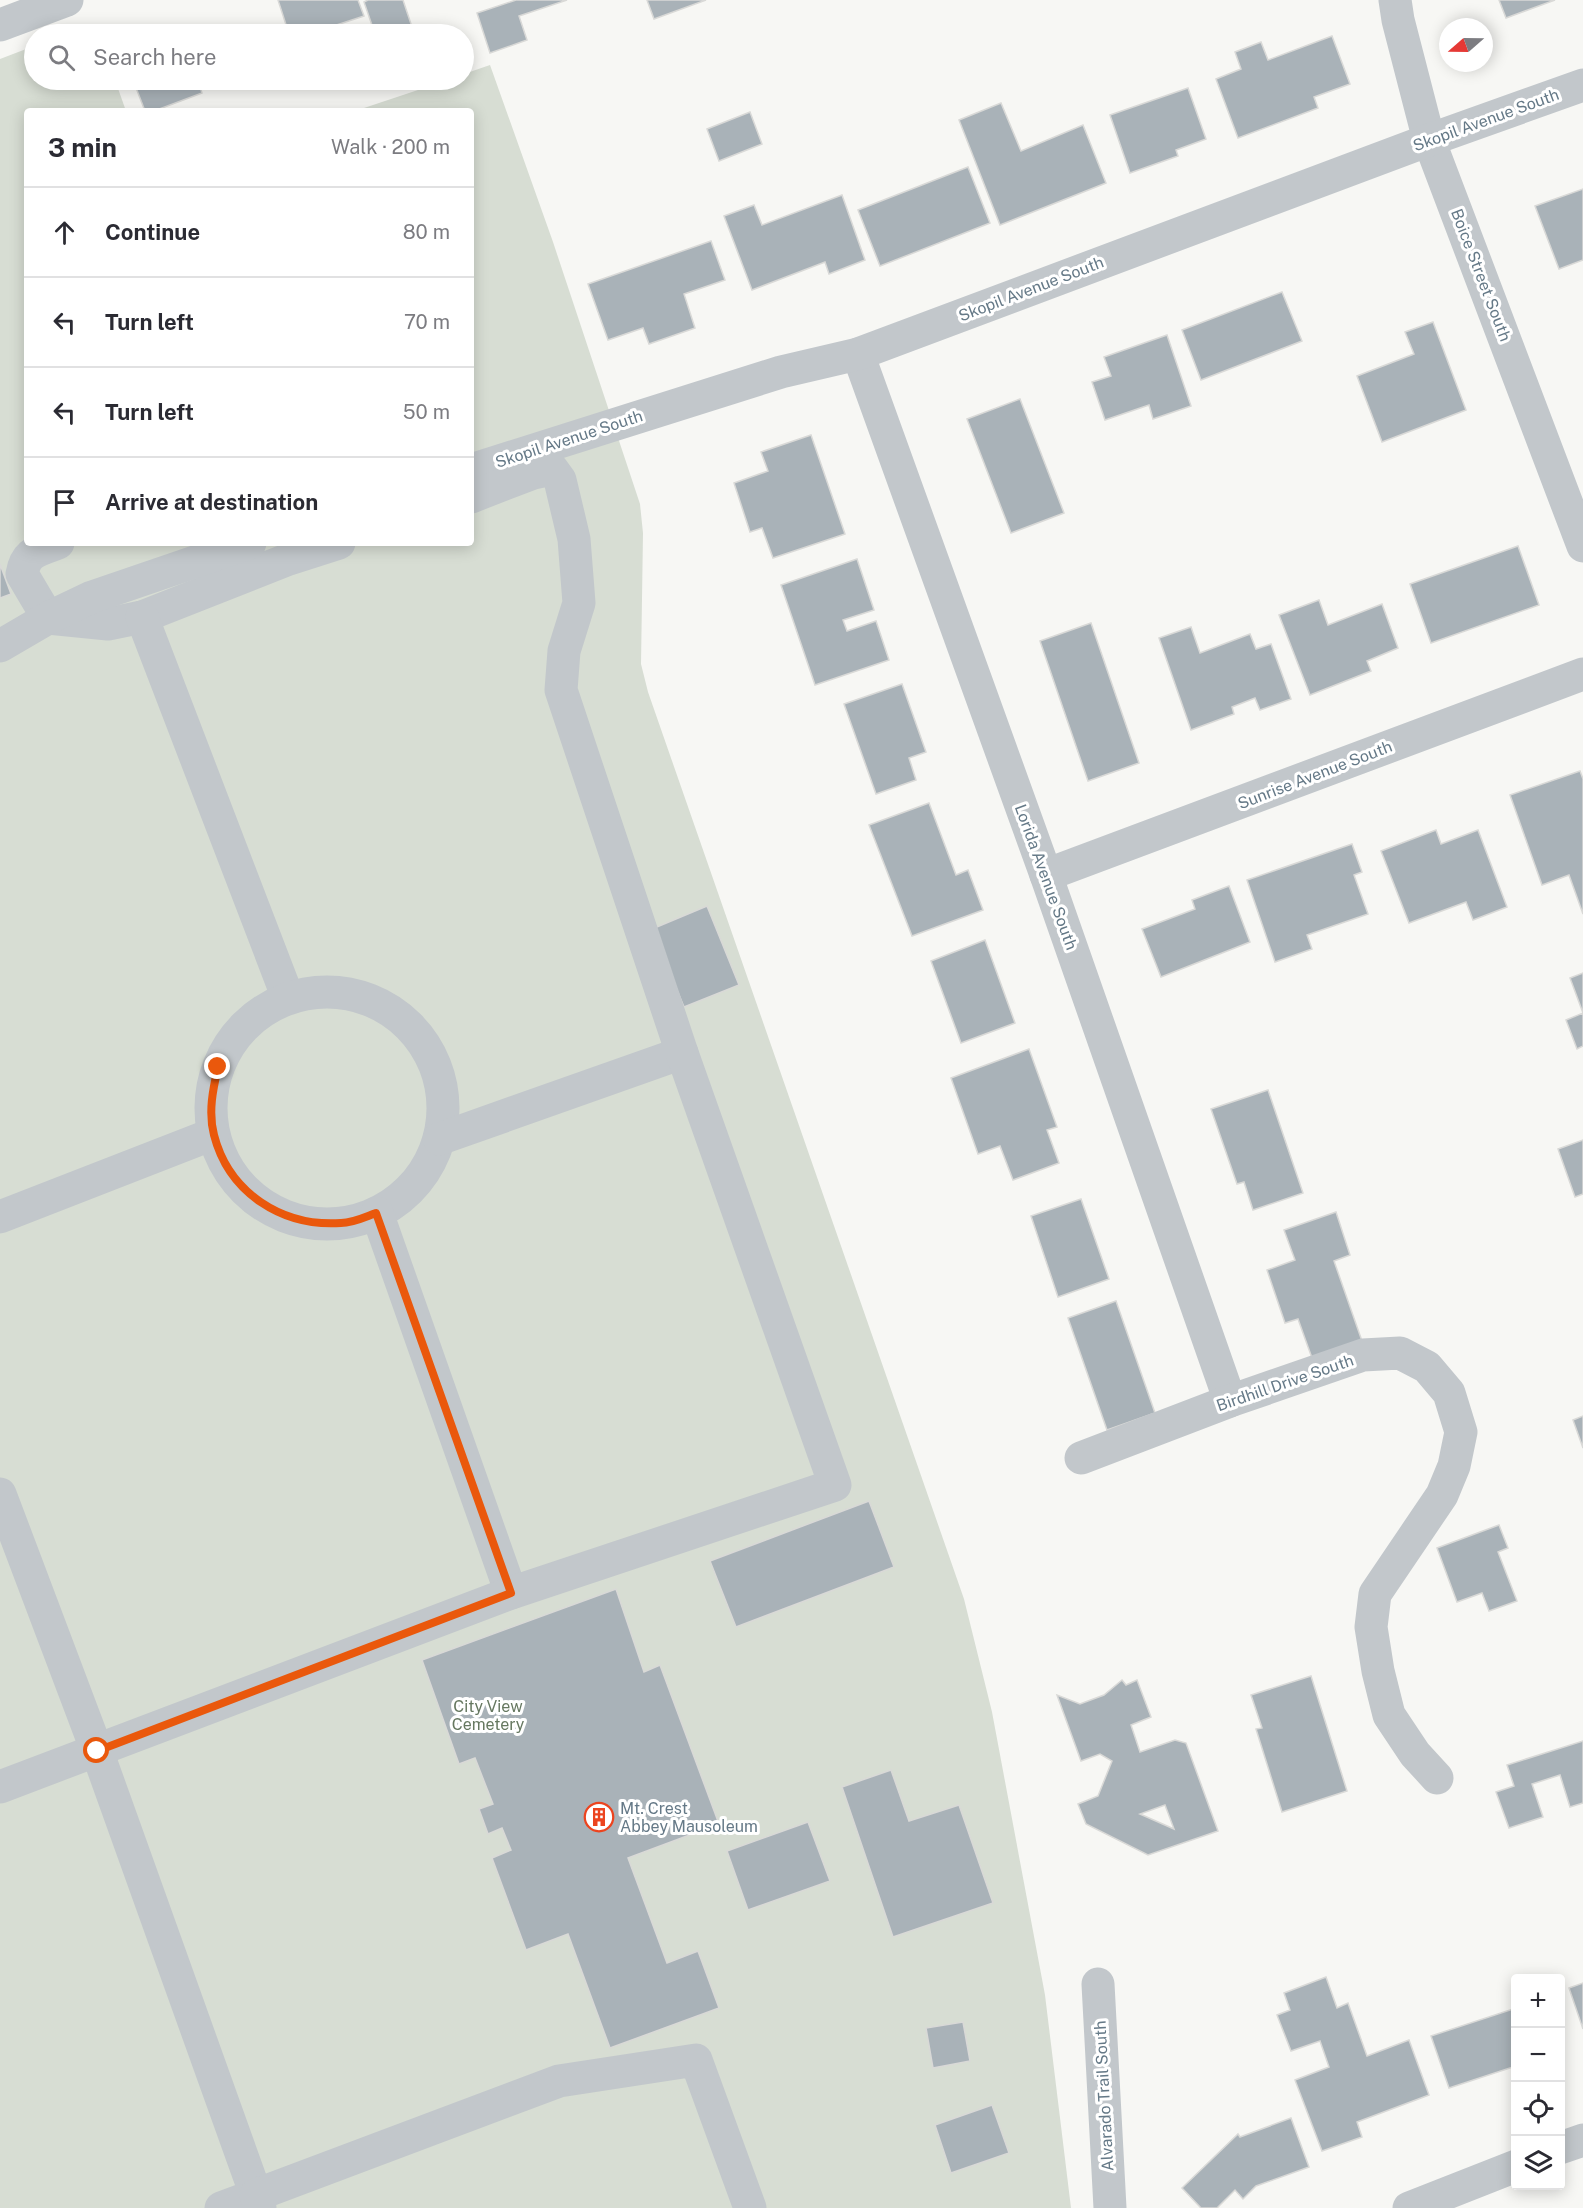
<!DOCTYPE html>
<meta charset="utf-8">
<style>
body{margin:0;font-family:"Public Sans",sans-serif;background:#f7f7f7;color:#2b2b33}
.controls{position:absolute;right:18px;bottom:18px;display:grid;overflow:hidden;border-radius:6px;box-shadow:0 3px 15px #0003}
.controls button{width:54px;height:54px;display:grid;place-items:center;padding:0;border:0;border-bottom:2px solid #e1e1e2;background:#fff;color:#2b2b33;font:30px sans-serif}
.compass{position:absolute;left:1439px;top:18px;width:54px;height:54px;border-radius:50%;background:#fff;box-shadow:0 3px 15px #0003;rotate:250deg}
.stop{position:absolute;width:18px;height:18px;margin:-14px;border:4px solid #ea580c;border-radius:50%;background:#fff}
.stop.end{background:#ea580c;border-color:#fff;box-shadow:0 2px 6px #0008}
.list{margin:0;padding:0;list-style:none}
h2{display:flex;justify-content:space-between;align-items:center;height:78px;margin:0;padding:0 24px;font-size:26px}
h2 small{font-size:20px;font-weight:400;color:#7c7c81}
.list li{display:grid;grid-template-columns:39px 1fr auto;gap:18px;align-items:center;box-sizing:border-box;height:90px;padding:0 24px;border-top:2px solid #e1e1e2}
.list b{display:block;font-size:22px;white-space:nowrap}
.list em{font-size:20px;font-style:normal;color:#7c7c81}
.icon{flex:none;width:33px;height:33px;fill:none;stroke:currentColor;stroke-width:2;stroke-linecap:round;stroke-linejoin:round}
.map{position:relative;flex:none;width:1583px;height:2208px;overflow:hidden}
.search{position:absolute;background:#fff;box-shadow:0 3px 15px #0003;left:24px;top:24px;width:450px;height:66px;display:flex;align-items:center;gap:15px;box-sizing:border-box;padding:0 21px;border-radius:33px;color:#7c7c81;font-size:22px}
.panel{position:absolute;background:#fff;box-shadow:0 3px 15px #0003;left:24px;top:108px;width:450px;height:438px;border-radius:6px}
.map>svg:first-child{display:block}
</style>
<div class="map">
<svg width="1583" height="2208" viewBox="0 0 1583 2208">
<rect width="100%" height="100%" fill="#f7f7f4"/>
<path fill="#d7ddd3" d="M34,46V80H115L126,111H27V543H471V111H355L448,80H464V74L490,65L553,242L640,504L643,533L641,664L648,692L964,1599L992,1712L1045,1995L1071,2208H0V59Z"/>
<g fill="#a9b2b8" stroke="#d9d9d7" stroke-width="1.5" fill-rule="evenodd">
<path d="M278,0H358L364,16L309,34H289Z"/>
<path d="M368,0H403L414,33L375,34L364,2Z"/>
<path d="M516,0H567L519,16L527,40L490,53L477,13Z"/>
<path d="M647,0H706L654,19Z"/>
<path d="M1499,0H1555L1506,18Z"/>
<path d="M1332,36L1350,84L1314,97L1318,108L1238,138L1216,79L1241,69L1235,52L1261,42L1268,60Z"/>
<path d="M133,80H198L202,93L154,111H145Z"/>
<path d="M1188,88L1206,139L1176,150L1178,156L1130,173L1110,115Z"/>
<path d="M1001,103L1021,151L1083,125L1106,183L1000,225L959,120Z"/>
<path d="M750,112L762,144L719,161L707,129Z"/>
<path d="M968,167L990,223L880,266L858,210Z"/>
<path d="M1583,189V260L1559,269L1535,206Z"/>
<path d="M842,195L865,260L829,274L825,262L752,290L724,216L754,205L762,225Z"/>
<path d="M711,241L725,280L684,294L695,328L649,344L643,328L608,340L588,284Z"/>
<path d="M1282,292L1302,341L1201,380L1182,330Z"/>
<path d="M1433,322L1466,410L1382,442L1357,376L1414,354L1405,332Z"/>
<path d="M1167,335L1191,406L1153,419L1149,405L1105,420L1092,382L1111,376L1104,357Z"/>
<path d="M1020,399L1064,513L1011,533L967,419Z"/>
<path d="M811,435L845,534L773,558L762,528L750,532L734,483L768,471L761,452Z"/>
<path d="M1518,546L1539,605L1431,643L1410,584Z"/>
<path d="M857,559L874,610L843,620L847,631L876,621L889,660L815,685L781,585Z"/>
<path d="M0,564L11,594L0,598Z"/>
<path d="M1319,600L1328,625L1382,604L1398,648L1367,661L1371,671L1310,695L1279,615Z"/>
<path d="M1091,623L1139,763L1088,781L1040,641Z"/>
<path d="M1191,627L1200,653L1250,634L1256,649L1271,644L1291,699L1260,710L1255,698L1232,707L1234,714L1191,730L1159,638Z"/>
<path d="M902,684L926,752L909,758L916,780L876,794L844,704Z"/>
<path d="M1580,771L1583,779V914L1569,875L1542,885L1510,795Z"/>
<path d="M929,803L956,875L968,870L983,910L912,936L869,825Z"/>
<path d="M1436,830L1441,844L1478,830L1507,907L1473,920L1466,902L1409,923L1381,851Z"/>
<path d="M1352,844L1362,872L1354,875L1368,914L1307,935L1312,949L1275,962L1247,880Z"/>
<path d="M1229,886L1250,942L1161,977L1142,929L1195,909L1192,900Z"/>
<path d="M707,906L739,985L684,1007L652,929Z"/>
<path d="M985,940L1015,1023L961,1043L931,961Z"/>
<path d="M1583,973V1013L1570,978Z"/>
<path d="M1583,1013V1046L1577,1049L1566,1020Z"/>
<path d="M1029,1049L1057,1127L1047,1130L1059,1163L1013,1180L1000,1146L978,1154L951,1078Z"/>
<path d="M1268,1090L1303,1193L1253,1210L1244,1182L1237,1184L1211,1109Z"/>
<path d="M1583,1140V1194L1575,1197L1558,1149Z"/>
<path d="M1081,1199L1109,1279L1058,1297L1031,1216Z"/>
<path d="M1336,1212L1350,1255L1334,1261L1362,1341L1312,1358L1298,1319L1285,1323L1267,1270L1295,1260L1284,1230Z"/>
<path d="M1116,1301L1155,1413L1107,1430L1068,1318Z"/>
<path d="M1583,1416V1448L1573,1420Z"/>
<path d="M869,1501L894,1567L736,1627L710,1561Z"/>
<path d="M1499,1525L1508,1548L1498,1552L1517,1601L1489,1611L1482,1593L1457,1602L1437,1548Z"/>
<path d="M616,1589L644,1672L660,1665L719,1824L628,1858L667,1963L698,1951L719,2008L610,2048L568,1934L526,1950L492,1858L511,1850L502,1828L488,1834L479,1809L493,1804L475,1758L459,1764L422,1660Z"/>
<path d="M1311,1676L1347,1791L1282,1812L1256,1729L1262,1728L1251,1695Z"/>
<path d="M1122,1680L1126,1685L1137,1680L1151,1717L1131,1725L1140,1752L1175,1740L1186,1743L1218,1831L1148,1855L1086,1824L1078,1804L1098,1796L1112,1761L1100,1754L1081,1761L1057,1695L1080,1704L1104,1695ZM1165,1805L1174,1829L1140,1814Z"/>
<path d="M1583,1741V1803L1570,1807L1560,1775L1532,1784L1543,1817L1509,1828L1496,1792L1514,1786L1507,1765Z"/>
<path d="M891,1770L909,1821L959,1805L993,1903L893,1937L842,1787Z"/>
<path d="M808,1822L830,1881L748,1910L727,1851Z"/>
<path d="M1326,1977L1337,2008L1348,2003L1367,2056L1409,2040L1429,2095L1357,2122L1362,2137L1322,2151L1295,2080L1329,2067L1320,2041L1291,2051L1277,2015L1290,2010L1284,1993Z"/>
<path d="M1583,1983V2029L1569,1988Z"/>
<path d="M1516,2008V2066L1449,2088L1431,2036Z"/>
<path d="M963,2022L970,2061L933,2068L926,2028Z"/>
<path d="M992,2105L1009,2153L951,2173L935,2125Z"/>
<path d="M1291,2118L1309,2167L1256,2186L1243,2199L1235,2190L1217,2208H1201L1182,2188L1238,2134L1240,2137Z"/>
</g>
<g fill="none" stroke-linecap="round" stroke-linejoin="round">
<g stroke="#c2c7cb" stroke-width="33">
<path d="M1395,0L1398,20L1429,140L1583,546"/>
<path d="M0,25L67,0"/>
<path d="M858,354L1046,875L1230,1401"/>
<path d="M471,470L781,372L858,354L1429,140L1583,85"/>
<path d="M58,543C38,551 26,551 22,574L48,618L108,624L142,617L289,559L339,543"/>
<path d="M142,617L288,998"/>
<path d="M0,646L48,618L92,597L250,543"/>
<path d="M1046,875L1583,674"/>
<circle cx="327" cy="1108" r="116"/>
<path d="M439,1139L682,1053"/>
<path d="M377,1213L511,1593"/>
<path d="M0,1217L213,1134"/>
<path d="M1081,1458L1230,1401L1363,1355L1400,1353L1427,1367L1449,1393L1461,1432L1454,1466L1442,1495L1375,1594L1371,1627L1378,1671L1389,1715L1415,1754L1437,1778"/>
<path d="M0,1494L97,1751L256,2195L221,2208"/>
<path d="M0,1787L511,1593L835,1485L682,1053L561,690L564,651L579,603L574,539L560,480L552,469L533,473L471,497"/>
<path d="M1098,1984L1110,2208"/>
<path d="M1560,2148L1583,2140"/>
<path d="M260,2208L256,2195L559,2081L696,2060L750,2208"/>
<path d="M1409,2208L1516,2166"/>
</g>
</g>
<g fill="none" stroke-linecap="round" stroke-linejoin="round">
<path stroke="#ea580c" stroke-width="8" d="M97,1751L511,1593L376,1213C365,1217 353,1223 341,1223C282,1227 229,1193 214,1135C208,1112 213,1089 218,1067"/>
</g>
<defs>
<g id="building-ring" transform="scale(1.5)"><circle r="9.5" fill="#fff" stroke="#ec441f" stroke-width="1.5"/><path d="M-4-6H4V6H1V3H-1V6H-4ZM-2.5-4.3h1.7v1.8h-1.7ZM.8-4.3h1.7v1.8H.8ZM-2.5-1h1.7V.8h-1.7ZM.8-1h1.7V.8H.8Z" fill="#ec441f"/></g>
</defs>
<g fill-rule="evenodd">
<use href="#building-ring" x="599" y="1817"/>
</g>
<g text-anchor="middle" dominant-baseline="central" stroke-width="6" stroke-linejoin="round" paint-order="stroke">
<g font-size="16" fill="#657987" stroke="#fff">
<text transform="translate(1486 120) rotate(-20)">Skopil Avenue South</text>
<text transform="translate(1481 275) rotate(69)">Boice Street South</text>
<text transform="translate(1031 289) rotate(-21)">Skopil Avenue South</text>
<text transform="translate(569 439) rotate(-18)">Skopil Avenue South</text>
<text transform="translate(1315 775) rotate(-21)">Sunrise Avenue South</text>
<text transform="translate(1046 877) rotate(70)">Lorida Avenue South</text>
<text transform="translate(1285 1383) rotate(-19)">Birdhill Drive South</text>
<text transform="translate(1104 2096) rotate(-93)">Alvarado Trail South</text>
</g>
<g font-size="16" fill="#667860" stroke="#fff">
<text x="488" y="1706">City View<tspan x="488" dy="18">Cemetery</tspan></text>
</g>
<g font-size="16" fill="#657987" stroke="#fff" text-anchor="start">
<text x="620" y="1808">Mt. Crest<tspan x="620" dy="18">Abbey Mausoleum</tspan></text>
</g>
</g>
</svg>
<div class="controls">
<button>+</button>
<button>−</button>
<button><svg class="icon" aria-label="locate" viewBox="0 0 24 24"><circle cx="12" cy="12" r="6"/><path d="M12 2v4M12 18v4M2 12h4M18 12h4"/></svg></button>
<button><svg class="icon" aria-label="layers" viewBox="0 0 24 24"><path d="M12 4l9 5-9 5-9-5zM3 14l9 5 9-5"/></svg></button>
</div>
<svg class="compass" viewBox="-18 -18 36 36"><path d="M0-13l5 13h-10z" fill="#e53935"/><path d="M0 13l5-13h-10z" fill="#7c7c81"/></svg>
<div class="stop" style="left:97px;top:1751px"></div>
<div class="stop end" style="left:218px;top:1067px"></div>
<div class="search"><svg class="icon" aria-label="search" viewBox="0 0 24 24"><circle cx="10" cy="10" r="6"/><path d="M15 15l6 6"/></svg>Search here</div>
<section class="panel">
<h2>3 min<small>Walk · 200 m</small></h2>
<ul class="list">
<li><svg class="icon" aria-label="ahead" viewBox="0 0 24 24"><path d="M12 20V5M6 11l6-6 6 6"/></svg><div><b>Continue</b></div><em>80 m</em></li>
<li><svg class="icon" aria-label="left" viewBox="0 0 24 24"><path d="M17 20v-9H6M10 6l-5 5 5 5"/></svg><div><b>Turn left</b></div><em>70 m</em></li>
<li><svg class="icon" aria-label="left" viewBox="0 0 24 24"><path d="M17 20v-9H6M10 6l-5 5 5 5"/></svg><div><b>Turn left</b></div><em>50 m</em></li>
<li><svg class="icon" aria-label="arrive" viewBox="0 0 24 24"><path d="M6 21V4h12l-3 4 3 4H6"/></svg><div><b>Arrive at destination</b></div></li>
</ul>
</section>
</div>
